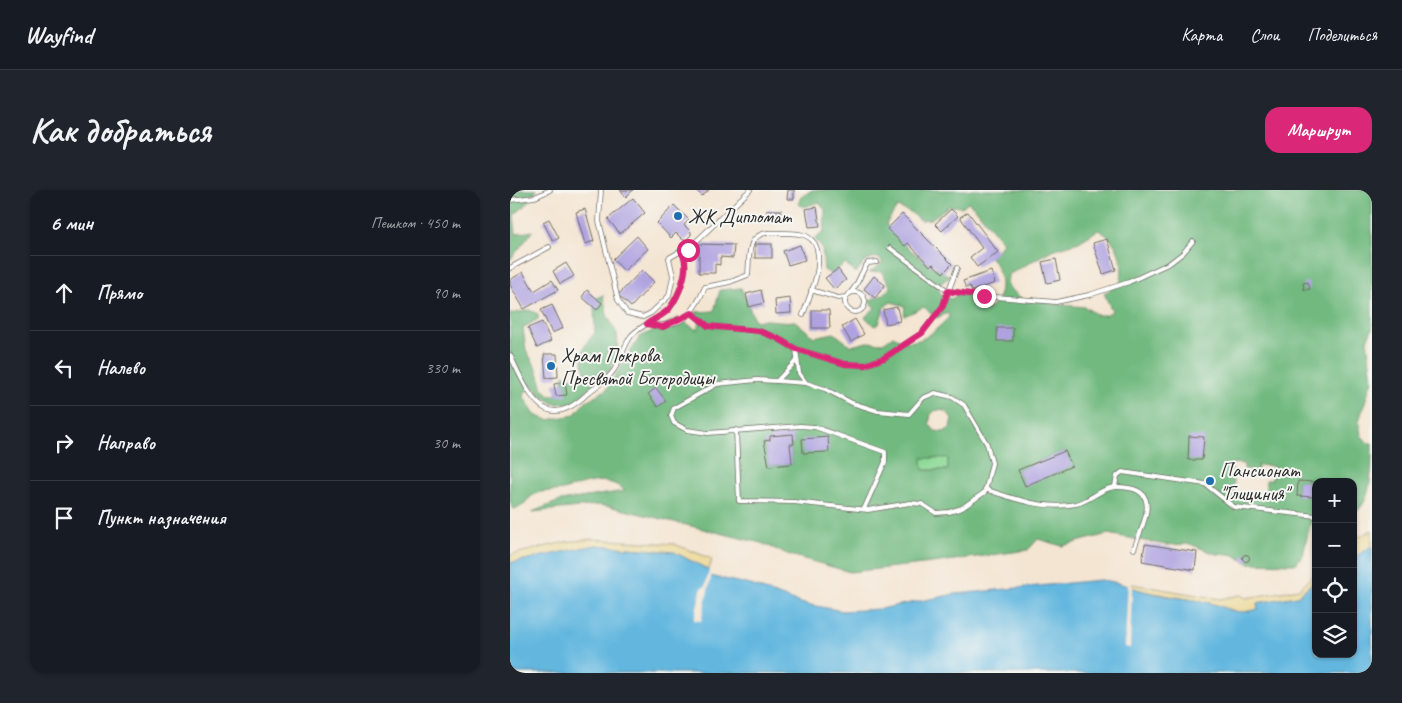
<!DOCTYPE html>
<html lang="ru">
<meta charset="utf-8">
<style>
body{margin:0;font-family:Caveat,sans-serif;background:#20242c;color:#f1f3f6}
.controls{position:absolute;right:15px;bottom:15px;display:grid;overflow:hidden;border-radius:10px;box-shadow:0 1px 4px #0004}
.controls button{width:45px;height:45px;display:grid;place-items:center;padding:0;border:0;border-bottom:1px solid #363941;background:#171b24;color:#f1f3f6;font:25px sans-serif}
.stop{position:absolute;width:15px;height:15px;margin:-11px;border:4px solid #db2777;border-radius:50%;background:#fff}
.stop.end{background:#db2777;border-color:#fff;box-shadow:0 1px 5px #0008}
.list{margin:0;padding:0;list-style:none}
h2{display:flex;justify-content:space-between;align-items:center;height:65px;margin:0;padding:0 20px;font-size:21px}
h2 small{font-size:16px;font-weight:400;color:#9ea1a6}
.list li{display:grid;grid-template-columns:32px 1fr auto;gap:15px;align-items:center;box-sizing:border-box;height:75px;padding:0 20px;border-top:1px solid #363941}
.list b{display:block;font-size:19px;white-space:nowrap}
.list em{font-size:16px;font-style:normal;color:#9ea1a6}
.icon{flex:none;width:28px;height:28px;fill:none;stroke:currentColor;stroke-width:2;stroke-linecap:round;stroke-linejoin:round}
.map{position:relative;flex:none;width:862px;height:483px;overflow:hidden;border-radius:15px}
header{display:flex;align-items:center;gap:30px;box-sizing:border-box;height:70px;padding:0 25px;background:#171b24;border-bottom:1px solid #363941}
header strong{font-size:24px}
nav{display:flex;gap:28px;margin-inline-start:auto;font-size:18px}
.intro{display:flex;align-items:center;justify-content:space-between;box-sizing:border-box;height:120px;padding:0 30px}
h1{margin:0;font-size:35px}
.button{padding:12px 22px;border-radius:15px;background:#db2777;color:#fff;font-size:18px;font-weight:700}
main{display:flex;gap:30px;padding:0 30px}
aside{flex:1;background:#171b24;border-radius:15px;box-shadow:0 1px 4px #0004}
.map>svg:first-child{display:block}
</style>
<header>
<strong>Wayfind</strong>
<nav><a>Карта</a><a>Слои</a><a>Поделиться</a></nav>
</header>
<div class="intro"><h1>Как добраться</h1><a class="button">Маршрут</a></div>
<main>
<aside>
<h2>6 мин<small>Пешком · 450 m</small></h2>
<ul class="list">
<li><svg class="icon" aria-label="ahead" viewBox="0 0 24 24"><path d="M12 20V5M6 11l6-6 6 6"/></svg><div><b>Прямо</b></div><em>90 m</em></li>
<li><svg class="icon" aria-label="left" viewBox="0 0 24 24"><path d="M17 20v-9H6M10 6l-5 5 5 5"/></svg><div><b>Налево</b></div><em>330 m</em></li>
<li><svg class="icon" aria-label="right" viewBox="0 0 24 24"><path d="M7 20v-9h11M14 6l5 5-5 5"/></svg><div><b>Направо</b></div><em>30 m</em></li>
<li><svg class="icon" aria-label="arrive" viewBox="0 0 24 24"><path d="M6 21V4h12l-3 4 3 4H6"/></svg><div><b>Пункт назначения</b></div></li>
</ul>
</aside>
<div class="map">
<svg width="862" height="483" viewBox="0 0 862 483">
<rect width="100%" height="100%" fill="#f6f6f2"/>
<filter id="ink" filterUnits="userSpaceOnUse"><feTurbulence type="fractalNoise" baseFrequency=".02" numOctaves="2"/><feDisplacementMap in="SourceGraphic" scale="10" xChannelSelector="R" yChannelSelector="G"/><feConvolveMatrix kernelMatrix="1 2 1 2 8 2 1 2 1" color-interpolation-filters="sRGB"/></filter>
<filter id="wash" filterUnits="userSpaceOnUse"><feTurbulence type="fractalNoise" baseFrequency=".0096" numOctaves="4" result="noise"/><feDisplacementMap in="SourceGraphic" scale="20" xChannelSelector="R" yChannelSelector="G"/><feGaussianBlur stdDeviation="1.12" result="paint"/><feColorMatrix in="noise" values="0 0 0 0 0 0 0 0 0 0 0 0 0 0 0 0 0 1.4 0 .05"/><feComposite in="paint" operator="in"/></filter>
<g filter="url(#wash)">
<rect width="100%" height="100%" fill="#f4e5d2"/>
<path fill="#8cd996" stroke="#5c8260" d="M438,267V280H412V268Z"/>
<g fill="#71b97f" stroke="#4e7255" fill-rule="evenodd">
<path d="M0,0H27L16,15L4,25L6,44L23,41L0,70Z"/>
<path d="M302,0H862V139L857,150L862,190L849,231L851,245L858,253H862C862,274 862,310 847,321L843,317V292L788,291L787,306L806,307V328L801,330L793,365L785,374L738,373L722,364H706L680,354L656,355L598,344L552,356L528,349L518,360L422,373L340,382L280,365L251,353L102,317L88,315L22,322L50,311L115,301C95,283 75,295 52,300C44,302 32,300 25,304C15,310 16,316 3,319L0,310V124L19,120L28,124V129L13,138L16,160L27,179L33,199L41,206L51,203L54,185L66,189L75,182C69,163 72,158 85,143L84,116L87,108L93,105L97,125L107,144L108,155L101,179L63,213L45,214L31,206L21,194L13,206L25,225L38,230L64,225L76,211L96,200L130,147L168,128L187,140L190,130L185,122L204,121L210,100L231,98L245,131C259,128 270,133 285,131L304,147L324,143L341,156L357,152L373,153L383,146C407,160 422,144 439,127L438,123L426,128L414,117L394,126L395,116L381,112L374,117L369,134L364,136L355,127L365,118L359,111L374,104L381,97L371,81L359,83L372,74L371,69L364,67L354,72L346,83L335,73L321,84L314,80L312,58L305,49L314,42L315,20L309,12L294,17L288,14L291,7ZM458,12L466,19L493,53L481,67C493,84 497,107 477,120L468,104L450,103L441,109L432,106L427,96L441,86C417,77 392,54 376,34L387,17L400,22L411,30L421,29L439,16L452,17ZM588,40C607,48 616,74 610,94L594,103L602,121L597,125H587L575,117L542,114L529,109L516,112L497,96L498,85L542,60L569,52ZM426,220L436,221L442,228L440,238L434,242L425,241L419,234L421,224ZM282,244L284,253L280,254L282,274L259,276L254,251L260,250V246ZM694,247L692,270L678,269ZM555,261L561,276L514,295L508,280ZM412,268H438V280H413ZM722,273L734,274V279L748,280V275L763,276L762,290H756L755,308L723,306L724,291L721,290Z"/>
</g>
<g fill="#eeda9e" stroke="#8c8264">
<path d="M862,340V356L843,368V350Z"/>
<path d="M82,349L164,354L202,369L199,380L164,362L86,355L0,373V365L55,352Z"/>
<path d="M806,382V390L787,406L747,413L748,419L732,423L700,413L622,399V394L710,409L730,405L736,408L789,399Z"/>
</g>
<path fill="#63b7df" stroke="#477185" d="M86,355L164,362L201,381L200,386L241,395L290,413L333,421L370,419L445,404L590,390C608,391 624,399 642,403C661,408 681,408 699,413C722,418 723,426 748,419L747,413L787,406L806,390V464H843V368L862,356V483H0V373Z"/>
<g fill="#f4e5d2">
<path d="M200,377L203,379L191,431L184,430L192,397H195Z"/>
<path d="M618,394L622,396L620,458L615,457Z"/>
</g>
<g id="blocks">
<g fill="#afa2e0">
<path d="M110,0H123L116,7Z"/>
<path d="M186,0H199L192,6Z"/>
<path d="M278,0H284V9H277Z"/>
<path d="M123,8L135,23L110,44L98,29Z"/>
<path d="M164,15L179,30L174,35L181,42V45L176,50H173L166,43L161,48L147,33Z"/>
<path d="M307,17L310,36L299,37L296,19Z"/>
<path d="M75,19L84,51L75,54L66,22Z"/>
<path d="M441,19L448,26L432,41L425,34Z"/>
<rect x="257" y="20" width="14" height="10"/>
<path d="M458,22L488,62L467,77L460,67L472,58L450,27Z"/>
<path d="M392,24L442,74L433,83L423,74L420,76L398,53L395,56L377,39Z"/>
<path d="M39,29L49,48L43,51L33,32Z"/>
<path d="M127,46L138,59L114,81L103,69Z"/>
<path d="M597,49L606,80L593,84L583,53Z"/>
<path d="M189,54L224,55L223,68L210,67V75L205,74V83H189Z"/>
<rect x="245" y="54" width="17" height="14"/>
<path d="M290,55L295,70L278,75L273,61Z"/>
<path d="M546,69L550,90L537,93L532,72Z"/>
<path d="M56,73L64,86L50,94L43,81Z"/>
<path d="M328,79L336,90L324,99L315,88Z"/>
<path d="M132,80L144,92L121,117L108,105Z"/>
<path d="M481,81L485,93L462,101L460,96L456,98L453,91Z"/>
<path d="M13,82L24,101L42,90L48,100L14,119L0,95V90Z"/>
<path d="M364,86L375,95L365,108L354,99Z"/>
<path d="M798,92L800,99L794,100L793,93Z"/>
<path d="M77,100L92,113L87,120L72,107Z"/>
<path d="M251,100L254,113L239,117L236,104Z"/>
<path d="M280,108L281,123L266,124L265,110Z"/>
<path d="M42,115L53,138L42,143L31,120Z"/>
<path d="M387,117L390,131L376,134L373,120Z"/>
<path d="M302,120H319L320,138H302Z"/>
<path d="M345,129L354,144L341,152L332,137Z"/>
<path d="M32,132L41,151L27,158L18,138Z"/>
<rect x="487" y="138" width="16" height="13"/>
<path d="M34,164H47L48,187L36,188Z"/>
<path d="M55,192L57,205L46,206L44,194Z"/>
<path d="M146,198L156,211L148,217L138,204Z"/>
<path d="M283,244L284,254H280L282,274L259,276L254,251L260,250V246Z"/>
<path d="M679,246L694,247L692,270H678Z"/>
<path d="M318,247L319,262L293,263L292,249Z"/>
<path d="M555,261L562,276L515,296L508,280Z"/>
<path d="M788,291L806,292V307L787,306Z"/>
<path d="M635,354L687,362L685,380L632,371Z"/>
<circle cx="736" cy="368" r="3.5"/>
</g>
</g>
</g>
<g filter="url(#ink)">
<use href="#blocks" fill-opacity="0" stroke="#716c65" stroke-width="1"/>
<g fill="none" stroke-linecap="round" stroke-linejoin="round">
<g stroke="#716c65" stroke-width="5.5">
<g id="lane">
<path d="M91,0L89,31L108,110L117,123L133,127L141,123L159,106L163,86L159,68L171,61L173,64"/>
<path d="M0,10L25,7L40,0"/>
<path d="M380,58L438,101L474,106L546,112L579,105L619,92L660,73L673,63L683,51"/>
<path d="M173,64L240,0"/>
<path d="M0,78L39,57"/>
<path d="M301,100L328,108L336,107"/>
<circle cx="345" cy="112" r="10"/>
<path d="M340,103C349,94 350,83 358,73L367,72"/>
<path d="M182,123L198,136L249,141L267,148L286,159L335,174L355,175L374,168L412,143L433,116L447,78"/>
<path d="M137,134C143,130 154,125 159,119C169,106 180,79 173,64"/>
<path d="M286,159L289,183L296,193"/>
<path d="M0,165C19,204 34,246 78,203C87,195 97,191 104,180C111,169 114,156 121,146C125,141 132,137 137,134C169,140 183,126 195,97L220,92L238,85C239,76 238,59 243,51C251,40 262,43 274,43C291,43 306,44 308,65C310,84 299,107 293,125"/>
<path d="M286,171L267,191L247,190L207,194L164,218L161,226L164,233L177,240L198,243L290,236L305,237L375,262V272L354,319"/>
<path d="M226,240L229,311L284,312L358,320L400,313L412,314L426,323L439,322L452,318L475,302L482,273L477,254L454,215L442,207L425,203L413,208L399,224L368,221L342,213L315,199L296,193L267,191"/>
<path d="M605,296L607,286L612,282L695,294L724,317L806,326"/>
<path d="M475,299C504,309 535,320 566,314C579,311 588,301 600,298C606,296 613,297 619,298C652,303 630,340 624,359"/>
</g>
</g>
<use href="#lane" stroke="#fff" stroke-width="4"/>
</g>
</g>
<g fill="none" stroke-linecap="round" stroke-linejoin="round" filter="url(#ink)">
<path stroke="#db2777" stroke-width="6" d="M178,60L173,64C180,79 169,106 159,119C154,125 143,129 137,134L153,137L182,123L198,136L249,141L267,148L286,159L335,174L355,175L374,168L412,143L433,116L438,101L474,106"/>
</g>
<g fill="#1f6fb2" stroke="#f6f6f2" stroke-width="2">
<circle cx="168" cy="26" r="5"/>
<circle cx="41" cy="176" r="5"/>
<circle cx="700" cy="291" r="5"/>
</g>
<g text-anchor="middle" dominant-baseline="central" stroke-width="4" stroke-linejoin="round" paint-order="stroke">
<g font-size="20" fill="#2b2b2b" stroke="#f6f6f2" text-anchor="start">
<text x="178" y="26">ЖК Дипломат</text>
<text x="51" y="165">Храм Покрова<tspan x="51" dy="23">Пресвятой Богородицы</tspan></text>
<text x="710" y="280">Пансионат<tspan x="710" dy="23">"Глициния"</tspan></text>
</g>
</g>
</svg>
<div class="controls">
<button>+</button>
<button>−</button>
<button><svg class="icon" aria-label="locate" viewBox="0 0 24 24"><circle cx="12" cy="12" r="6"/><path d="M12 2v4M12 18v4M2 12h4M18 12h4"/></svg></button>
<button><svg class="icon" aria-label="layers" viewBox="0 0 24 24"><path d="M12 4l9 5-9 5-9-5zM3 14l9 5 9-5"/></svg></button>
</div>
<div class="stop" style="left:178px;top:60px"></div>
<div class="stop end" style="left:474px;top:106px"></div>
</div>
</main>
